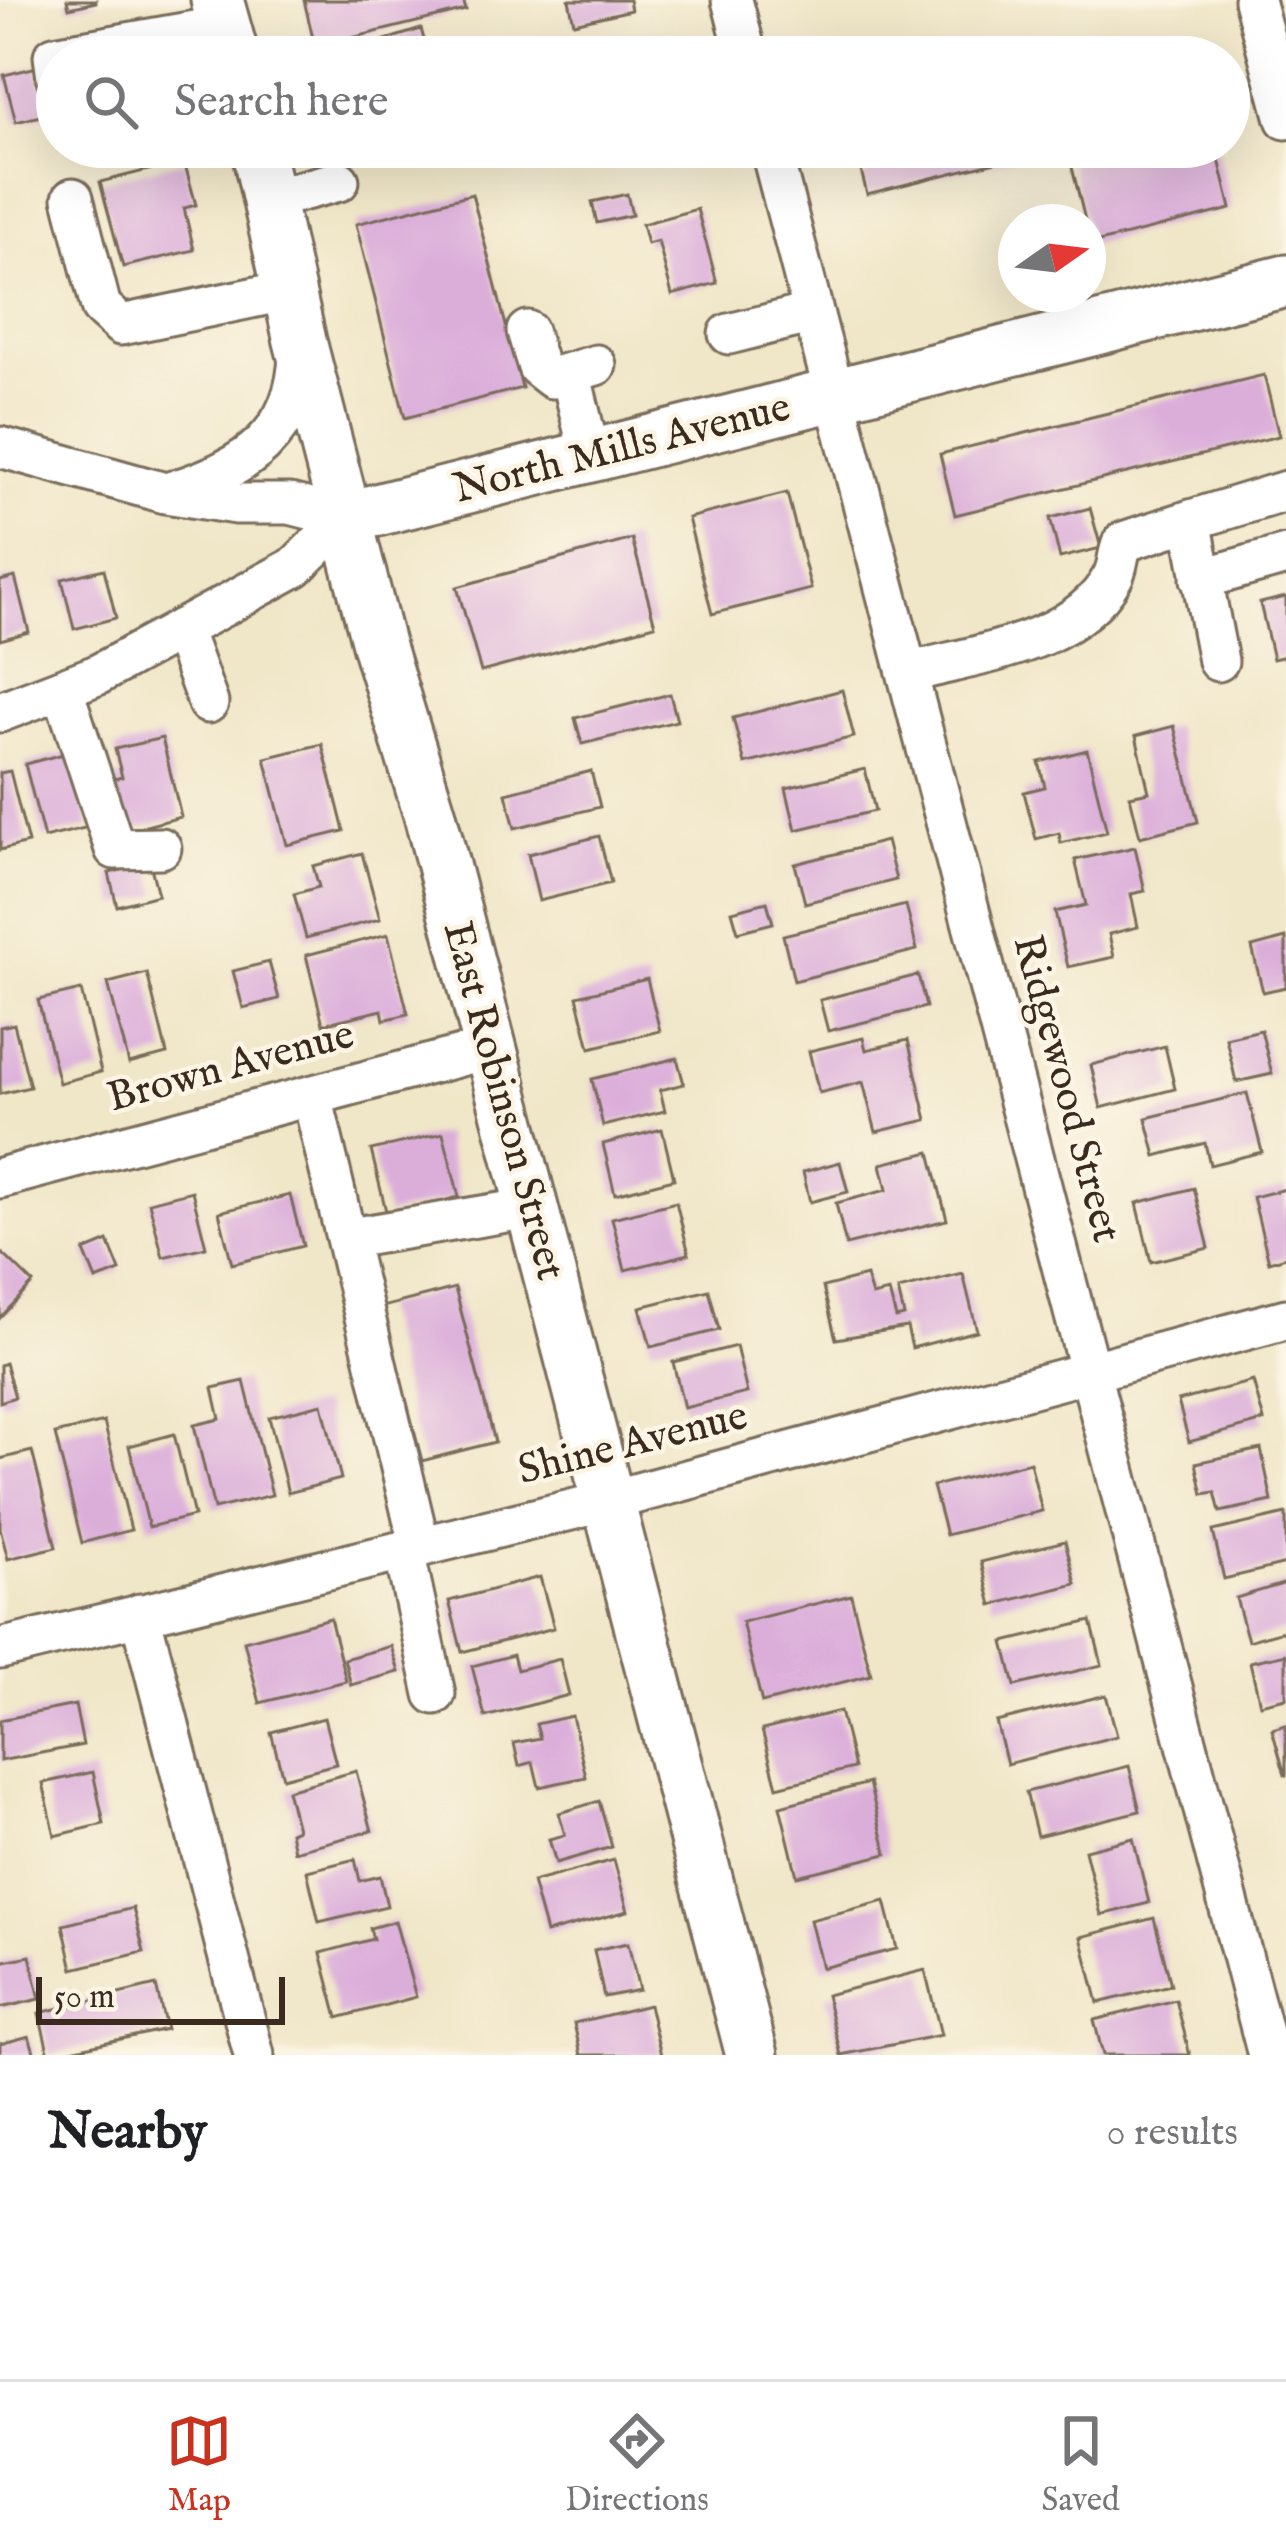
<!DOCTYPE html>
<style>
body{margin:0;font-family:"IM FELL English",serif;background:#f2f2f2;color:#202124}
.compass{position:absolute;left:998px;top:204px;width:108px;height:108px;border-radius:50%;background:#fff;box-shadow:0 12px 48px #0002;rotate:76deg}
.scale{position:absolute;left:36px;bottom:30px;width:249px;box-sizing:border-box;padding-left:12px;border:6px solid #3b2a1e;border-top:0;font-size:33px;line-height:42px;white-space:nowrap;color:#3b2a1e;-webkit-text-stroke:9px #fcf5e5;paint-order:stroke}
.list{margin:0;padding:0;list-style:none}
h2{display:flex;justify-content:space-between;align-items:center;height:156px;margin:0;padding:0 48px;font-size:51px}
h2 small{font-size:39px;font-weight:400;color:#757577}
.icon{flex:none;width:66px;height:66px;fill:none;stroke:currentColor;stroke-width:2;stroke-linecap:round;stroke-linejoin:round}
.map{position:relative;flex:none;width:1286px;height:2055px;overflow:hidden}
.search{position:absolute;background:#fff;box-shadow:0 12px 48px #0002;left:36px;right:36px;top:36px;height:132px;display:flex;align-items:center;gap:30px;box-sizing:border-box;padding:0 42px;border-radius:66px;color:#757577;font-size:45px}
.sheet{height:324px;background:#fff}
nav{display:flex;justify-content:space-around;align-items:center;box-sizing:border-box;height:168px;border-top:3px solid #e0e0e0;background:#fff;font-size:33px;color:#757577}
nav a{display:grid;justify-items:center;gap:6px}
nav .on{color:#c8321e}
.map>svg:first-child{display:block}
</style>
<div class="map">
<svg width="1286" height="2055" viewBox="0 0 1286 2055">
<rect width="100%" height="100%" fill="#fcf5e5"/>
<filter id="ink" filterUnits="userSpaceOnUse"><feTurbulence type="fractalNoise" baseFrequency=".00833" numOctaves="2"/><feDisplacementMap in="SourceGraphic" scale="24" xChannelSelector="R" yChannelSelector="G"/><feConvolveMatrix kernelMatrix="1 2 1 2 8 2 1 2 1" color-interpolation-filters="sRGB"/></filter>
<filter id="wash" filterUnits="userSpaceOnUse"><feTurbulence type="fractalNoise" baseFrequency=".004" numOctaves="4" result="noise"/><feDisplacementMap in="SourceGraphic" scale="48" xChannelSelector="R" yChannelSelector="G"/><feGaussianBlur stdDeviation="2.7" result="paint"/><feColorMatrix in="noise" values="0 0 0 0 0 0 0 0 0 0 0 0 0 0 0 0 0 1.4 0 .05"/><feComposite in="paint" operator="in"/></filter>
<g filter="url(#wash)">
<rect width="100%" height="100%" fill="#f0e6c8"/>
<g id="blocks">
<g fill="#dbaeda">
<path d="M67,0H96V2L69,8Z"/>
<path d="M304,0H463L466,10L315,47Z"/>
<path d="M569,0H629L631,10L574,23Z"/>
<path d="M421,29L429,57H383L379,42Z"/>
<path d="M37,67L49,114L16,122L4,75Z"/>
<path d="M855,147H1048V149L867,194Z"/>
<path d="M1067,147H1216L1231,209L1091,244Z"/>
<path d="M184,161L196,205L184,208L194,250L123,267L100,182Z"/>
<path d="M472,194L522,388L405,418L356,224Z"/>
<path d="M627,194L632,215L597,223L592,202Z"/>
<path d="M697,209L717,283L672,295L658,241L647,244L642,224Z"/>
<path d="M1264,375L1279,436L955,515L940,454Z"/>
<path d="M787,493L811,589L712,614L688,518Z"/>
<path d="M1090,508L1101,548L1060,558L1050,518Z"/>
<path d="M632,539L655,625L481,672L457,587Z"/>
<path d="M104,569L116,618L74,629L62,579Z"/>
<path d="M15,577L29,632L0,640V581Z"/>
<path d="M1286,597V656L1273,659L1260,603Z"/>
<path d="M842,690L854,737L745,764L733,718Z"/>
<path d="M670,694L677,721L582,744L575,718Z"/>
<path d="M1174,726L1198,822L1140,837L1130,796L1149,792L1136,736Z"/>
<path d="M162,738L181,817L119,833L106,781L122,777L115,749Z"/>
<path d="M322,744L344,831L287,845L265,758Z"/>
<path d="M1087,750L1107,832L1061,843L1059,833L1036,839L1024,792L1045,787L1039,762Z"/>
<path d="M71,752L89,827L44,838L25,764Z"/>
<path d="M865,769L875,811L796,830L786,788Z"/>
<path d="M10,771L28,843L0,850V773Z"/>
<path d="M591,771L600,807L515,828L506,793Z"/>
<path d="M599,836L611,883L539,901L528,854Z"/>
<path d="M886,841L896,880L805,903L795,864Z"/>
<path d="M1135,847L1145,891L1131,894L1138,927L1109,934L1114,957L1068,967L1055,912L1086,905L1075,860Z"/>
<path d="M362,853L380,919L306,938L294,894L319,887L313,866Z"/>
<path d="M150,863L158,895L117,906L109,873Z"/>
<path d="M767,902L773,923L738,932L732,911Z"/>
<path d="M906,905L917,950L794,981L783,935Z"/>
<path d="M388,934L408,1014L384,1020L382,1010L323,1024L306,955Z"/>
<path d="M1286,938V987L1263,992L1252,947Z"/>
<path d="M269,962L279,999L243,1008L233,971Z"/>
<path d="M147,973L167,1054L129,1064L108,983Z"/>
<path d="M918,975L926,1007L828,1031L820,1000Z"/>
<path d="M647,979L660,1031L590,1048L577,996Z"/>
<path d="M81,990L101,1072L59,1083L38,1000Z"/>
<path d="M14,1024L30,1087L0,1094V1027Z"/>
<path d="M1261,1030L1272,1074L1236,1082L1226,1038Z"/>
<path d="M863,1038L866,1050L908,1040L927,1120L876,1132L863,1082L819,1093L809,1051Z"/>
<path d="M1165,1046L1175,1089L1101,1108L1091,1065Z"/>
<path d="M677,1058L684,1084L660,1090L665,1111L603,1126L592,1079Z"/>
<path d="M1247,1093L1262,1152L1210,1165L1205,1143L1156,1156L1146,1118Z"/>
<path d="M662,1129L674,1179L615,1194L603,1144Z"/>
<path d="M443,1133L459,1197L387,1215L371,1150Z"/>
<path d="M930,1152L947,1220L846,1245L836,1203L887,1190L881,1164Z"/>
<path d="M840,1162L848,1192L810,1202L803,1172Z"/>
<path d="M1194,1188L1209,1248L1151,1262L1137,1203Z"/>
<path d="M1286,1189V1257L1269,1262L1253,1197Z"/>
<path d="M192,1191L206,1247L163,1257L149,1202Z"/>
<path d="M290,1195L303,1246L232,1264L219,1212Z"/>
<path d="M676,1202L689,1254L625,1270L612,1218Z"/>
<path d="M108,1241L120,1271L96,1280L84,1251Z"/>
<path d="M0,1251L33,1283L0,1318Z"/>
<path d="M963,1274L977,1331L912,1348L907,1327L836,1339L823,1287L866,1276L872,1296L889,1292L896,1318L904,1316L898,1290Z"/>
<path d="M455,1288L495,1442L422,1461L382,1307Z"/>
<path d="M709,1290L719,1330L651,1347L640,1307Z"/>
<path d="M736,1346L747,1393L684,1408L673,1362Z"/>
<path d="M5,1363L15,1397L0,1402V1365Z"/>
<path d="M244,1381L272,1495L214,1509L194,1425L220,1419L213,1388Z"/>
<path d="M1253,1381L1264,1421L1189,1442L1178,1401Z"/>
<path d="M322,1404L341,1479L288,1493L269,1417Z"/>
<path d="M104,1422L131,1530L82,1543L55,1434Z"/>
<path d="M174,1434L194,1516L149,1527L129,1446Z"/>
<path d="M1261,1449L1272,1501L1220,1512L1215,1492L1203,1494L1196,1463Z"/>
<path d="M32,1451L56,1547L8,1559L0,1528V1459Z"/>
<path d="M1030,1462L1042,1511L946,1535L933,1486Z"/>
<path d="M1286,1514V1564L1224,1579L1213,1531Z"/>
<path d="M1065,1541L1076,1584L992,1605L981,1562Z"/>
<path d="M540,1577L554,1628L462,1652L449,1601Z"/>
<path d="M1286,1583V1630L1248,1641L1236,1598Z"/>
<path d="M851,1595L871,1675L762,1703L742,1622Z"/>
<path d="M330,1618L346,1681L260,1703L244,1641Z"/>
<path d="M1091,1621L1102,1665L1015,1686L1004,1642Z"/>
<path d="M391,1646L399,1672L351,1685L344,1659Z"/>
<path d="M1286,1654V1698L1260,1704L1250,1662Z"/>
<path d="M513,1655L517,1670L560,1659L569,1695L485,1717L472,1666Z"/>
<path d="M1106,1695L1117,1736L1007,1764L996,1722Z"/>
<path d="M75,1705L83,1745L0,1761V1720Z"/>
<path d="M840,1711L854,1768L777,1787L762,1730Z"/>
<path d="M572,1716L586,1777L539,1787L533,1762L519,1766L514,1743L540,1738L536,1724Z"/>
<path d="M324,1718L336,1764L283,1778L271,1732Z"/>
<path d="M1286,1725V1775H1285L1272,1729Z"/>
<path d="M1129,1766L1140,1811L1037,1836L1026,1792Z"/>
<path d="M356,1771L372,1831L294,1851L290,1832L297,1829L287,1790Z"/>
<path d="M93,1772L104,1824L55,1836L43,1783Z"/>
<path d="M869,1783L887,1854L797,1876L780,1806Z"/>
<path d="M599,1801L612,1847L556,1863L549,1839L565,1835L559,1813Z"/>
<path d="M1133,1838L1149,1903L1101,1915L1085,1850Z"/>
<path d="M355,1859L360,1881L380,1876L387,1906L319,1922L307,1871Z"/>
<path d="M614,1860L628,1911L546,1933L532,1882Z"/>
<path d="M885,1901L897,1949L822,1968L810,1920Z"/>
<path d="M133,1908L144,1952L73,1969L63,1925Z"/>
<path d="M1154,1918L1171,1985L1098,2003L1081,1937Z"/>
<path d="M395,1921L416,1997L338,2018L321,1953L373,1939L370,1928Z"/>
<path d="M628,1943L639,1990L604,1997L594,1950Z"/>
<path d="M30,1956L40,1999L0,2008V1962Z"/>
<path d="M925,1970L941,2035L841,2055L826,1995Z"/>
<path d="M156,1985L166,2029L49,2055L39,2013Z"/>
<path d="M1176,2000L1190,2055H1103L1094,2020Z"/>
<path d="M649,2005L661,2055H581L574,2023Z"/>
<path d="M29,2036L35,2055H0V2044Z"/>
</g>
</g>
</g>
<g filter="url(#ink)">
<use href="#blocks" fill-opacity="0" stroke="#7a6c5a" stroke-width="3"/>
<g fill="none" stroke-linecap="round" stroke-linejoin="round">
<g stroke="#7a6c5a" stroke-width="45">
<g id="minor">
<path d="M732,0L747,57"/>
<path d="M1254,0L1286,119"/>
<path d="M57,78L54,56L224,26"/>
<path d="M770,147L1268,2055"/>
<path d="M73,198L101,307L121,325L290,290"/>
<path d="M271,199L339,181"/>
<path d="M527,331L538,367L552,378L596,365"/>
<path d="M729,334L813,313"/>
<path d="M571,376L590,455"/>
<path d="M0,447L165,493L236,504H290L345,518"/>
<path d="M173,491C245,469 297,435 299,353"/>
<path d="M1201,579L1286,555"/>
<path d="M181,629L208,703"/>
<path d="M1218,661L1191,520L1286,491"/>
<path d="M908,673C975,654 1074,645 1112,578C1119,566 1117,554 1123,542L1191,520"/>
<path d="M63,690L115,849L161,848"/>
<path d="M0,712L97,675L295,567L345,518"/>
<path d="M312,1096L420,1547"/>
<path d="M0,1178L487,1049"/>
<path d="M350,1238L530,1208"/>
<path d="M404,1551L435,1694"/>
<path d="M140,1614L254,2055"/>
<path d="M0,1649L608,1501L1286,1319"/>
</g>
</g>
<g stroke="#7a6c5a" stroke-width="57">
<g id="major">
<path d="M217,0L233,57"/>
<path d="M257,147L300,341L378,644L430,815L752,2055"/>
<path d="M345,518L1286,281"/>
</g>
</g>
<use href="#minor" stroke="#fff" stroke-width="39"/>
<use href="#major" stroke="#fff" stroke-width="51"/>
</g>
</g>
<g text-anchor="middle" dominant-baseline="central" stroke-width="9" stroke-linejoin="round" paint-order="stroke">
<g font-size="42" fill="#3b2a1e" stroke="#fcf5e5">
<text transform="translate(622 449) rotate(-14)">North Mills Avenue</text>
<text transform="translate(231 1067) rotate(-15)">Brown Avenue</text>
<text transform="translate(1066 1089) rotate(75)">Ridgewood Street</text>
<text transform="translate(503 1101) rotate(75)">East Robinson Street</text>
<text transform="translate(633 1444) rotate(-14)">Shine Avenue</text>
</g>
</g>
</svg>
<svg class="compass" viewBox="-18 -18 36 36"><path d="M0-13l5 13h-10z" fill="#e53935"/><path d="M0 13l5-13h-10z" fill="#757577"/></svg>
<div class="scale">50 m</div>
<div class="search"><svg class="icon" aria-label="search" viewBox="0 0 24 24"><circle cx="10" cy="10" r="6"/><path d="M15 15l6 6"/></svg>Search here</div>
</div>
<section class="sheet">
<h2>Nearby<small>0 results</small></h2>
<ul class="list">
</ul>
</section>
<nav>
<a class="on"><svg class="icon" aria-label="map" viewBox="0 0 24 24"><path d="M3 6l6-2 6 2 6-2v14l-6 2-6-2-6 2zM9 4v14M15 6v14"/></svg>Map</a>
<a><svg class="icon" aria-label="directions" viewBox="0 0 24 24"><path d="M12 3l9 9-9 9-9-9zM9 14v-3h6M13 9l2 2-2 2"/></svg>Directions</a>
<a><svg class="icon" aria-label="saved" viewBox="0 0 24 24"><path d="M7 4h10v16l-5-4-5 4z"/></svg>Saved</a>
</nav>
